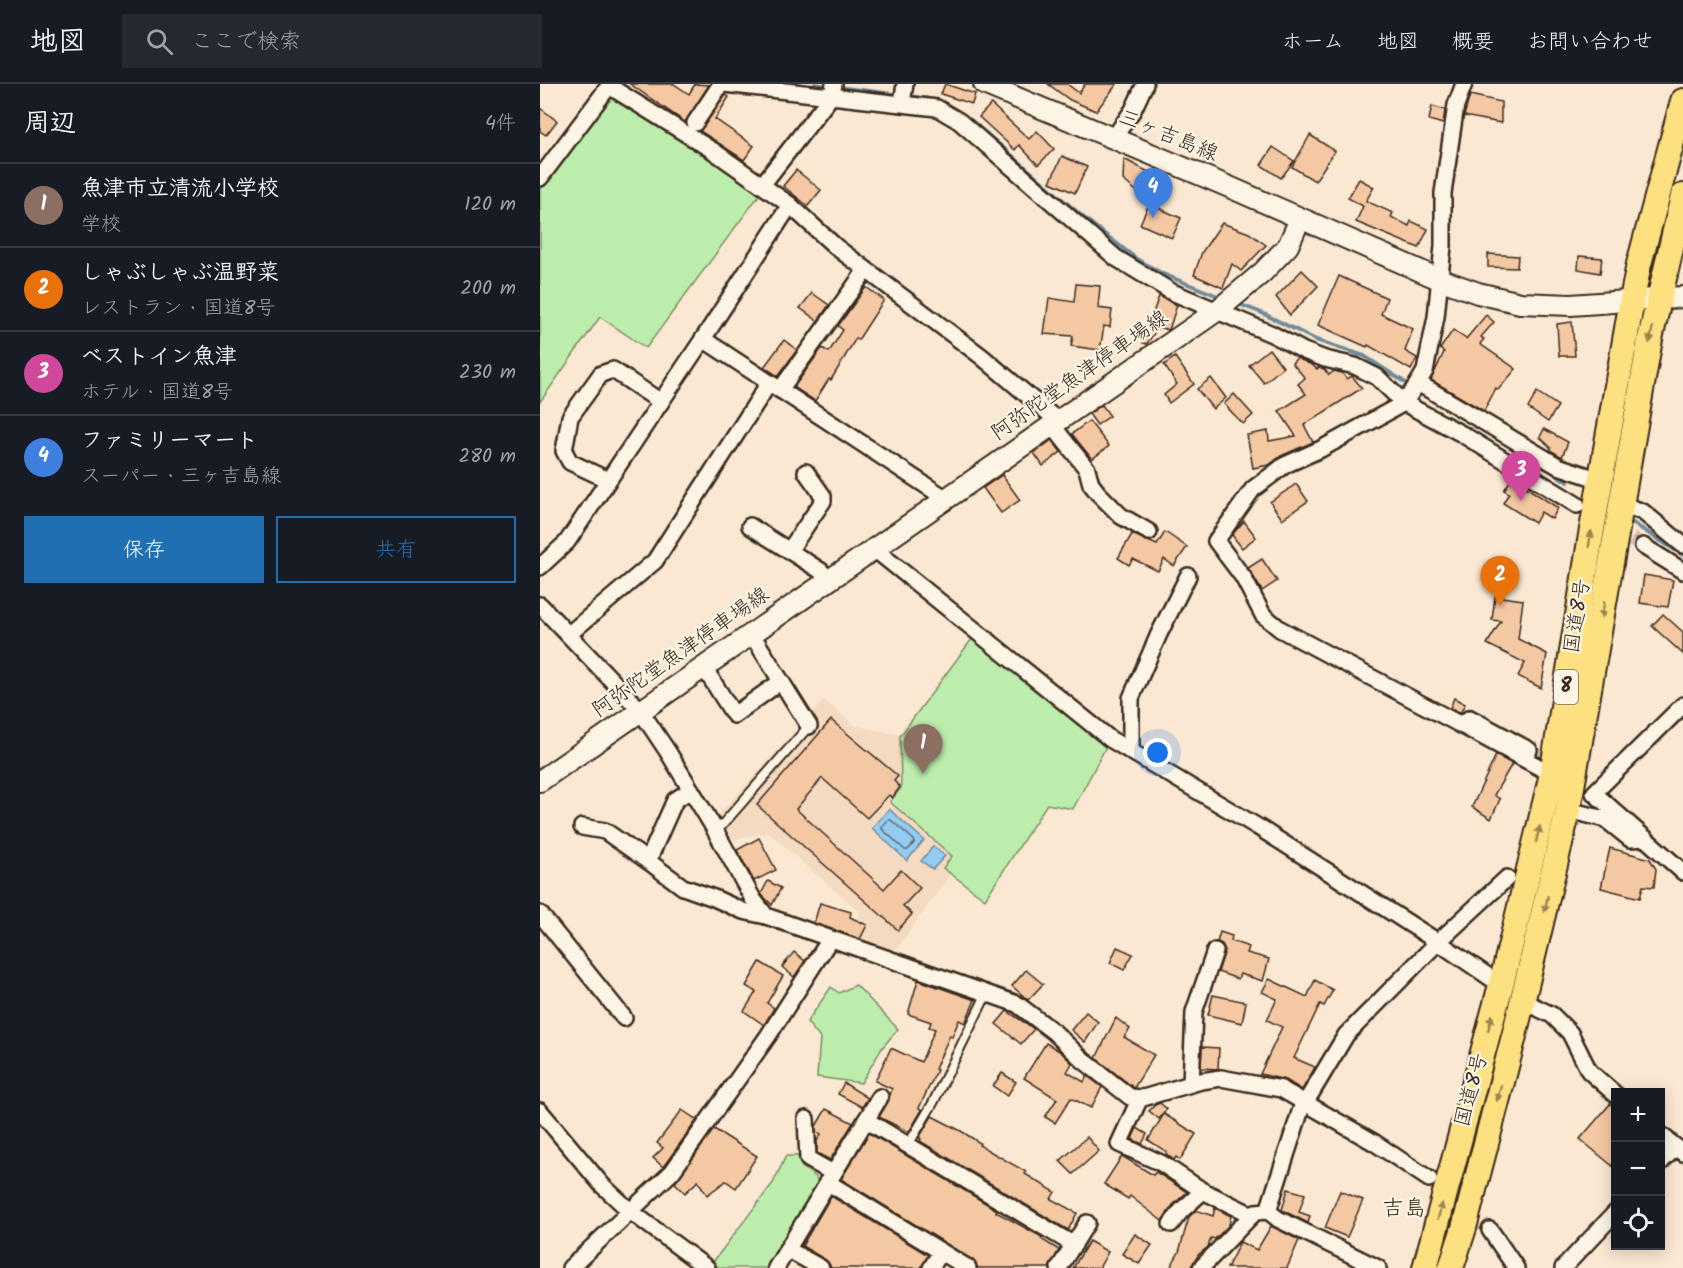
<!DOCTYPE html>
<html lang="ja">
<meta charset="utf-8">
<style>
body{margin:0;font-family:Kalam,"Klee One",sans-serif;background:#242831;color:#f1f3f6}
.controls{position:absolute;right:18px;bottom:18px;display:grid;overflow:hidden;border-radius:0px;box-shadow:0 3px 15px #0003}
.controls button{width:54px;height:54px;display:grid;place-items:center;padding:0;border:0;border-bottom:2px solid #363941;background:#171b24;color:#f1f3f6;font:30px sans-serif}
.you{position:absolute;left:618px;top:669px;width:21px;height:21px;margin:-15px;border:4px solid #fff;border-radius:50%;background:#1a73e8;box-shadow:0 0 0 9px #1a73e833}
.badge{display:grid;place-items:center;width:39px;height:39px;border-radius:50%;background:#1f6fb2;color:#fff;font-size:20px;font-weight:700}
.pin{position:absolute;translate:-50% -50px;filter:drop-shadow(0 2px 3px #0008)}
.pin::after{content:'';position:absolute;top:32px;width:21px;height:18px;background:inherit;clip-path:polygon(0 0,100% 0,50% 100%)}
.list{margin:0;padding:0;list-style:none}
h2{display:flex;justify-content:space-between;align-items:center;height:78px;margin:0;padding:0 24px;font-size:26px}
h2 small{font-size:20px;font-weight:400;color:#9ea1a6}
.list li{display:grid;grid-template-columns:39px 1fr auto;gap:18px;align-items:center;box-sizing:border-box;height:84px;padding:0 24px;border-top:2px solid #363941}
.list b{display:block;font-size:22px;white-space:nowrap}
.list p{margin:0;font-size:20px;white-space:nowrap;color:#9ea1a6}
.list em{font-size:20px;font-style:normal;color:#9ea1a6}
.actions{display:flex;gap:12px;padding:18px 24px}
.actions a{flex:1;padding:14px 0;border:2px solid #1f6fb2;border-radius:0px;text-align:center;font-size:21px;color:#1f6fb2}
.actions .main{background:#1f6fb2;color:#fff}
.icon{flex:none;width:33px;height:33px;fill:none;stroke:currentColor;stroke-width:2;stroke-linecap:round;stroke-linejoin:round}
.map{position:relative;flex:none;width:1143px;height:1184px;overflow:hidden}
header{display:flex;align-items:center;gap:36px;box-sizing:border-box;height:84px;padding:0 30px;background:#171b24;border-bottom:2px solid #363941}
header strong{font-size:28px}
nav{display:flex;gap:33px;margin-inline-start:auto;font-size:21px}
.search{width:420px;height:54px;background:#242831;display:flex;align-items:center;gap:15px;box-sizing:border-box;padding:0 21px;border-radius:0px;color:#9ea1a6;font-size:22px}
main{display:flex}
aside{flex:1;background:#171b24}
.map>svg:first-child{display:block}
</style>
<header>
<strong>地図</strong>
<div class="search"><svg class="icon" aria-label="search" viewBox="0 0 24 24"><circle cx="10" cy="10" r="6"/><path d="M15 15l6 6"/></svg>ここで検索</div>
<nav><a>ホーム</a><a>地図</a><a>概要</a><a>お問い合わせ</a></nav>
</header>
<main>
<aside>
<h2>周辺<small>4件</small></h2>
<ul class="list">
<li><span class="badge" style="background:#8d6e63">1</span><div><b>魚津市立清流小学校</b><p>学校</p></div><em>120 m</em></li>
<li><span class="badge" style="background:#e8710a">2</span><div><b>しゃぶしゃぶ温野菜</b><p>レストラン · 国道8号</p></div><em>200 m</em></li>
<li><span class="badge" style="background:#d1479c">3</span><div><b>ベストイン魚津</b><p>ホテル · 国道8号</p></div><em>230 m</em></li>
<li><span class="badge" style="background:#3f7fe0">4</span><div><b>ファミリーマート</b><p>スーパー · 三ヶ吉島線</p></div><em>280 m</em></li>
</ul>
<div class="actions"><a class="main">保存</a><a>共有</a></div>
</aside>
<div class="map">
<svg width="1143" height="1184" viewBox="0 0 1143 1184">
<rect width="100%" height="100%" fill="#fae8d2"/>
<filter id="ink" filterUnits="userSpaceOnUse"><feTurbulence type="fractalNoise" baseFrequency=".0167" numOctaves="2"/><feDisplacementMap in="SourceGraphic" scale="12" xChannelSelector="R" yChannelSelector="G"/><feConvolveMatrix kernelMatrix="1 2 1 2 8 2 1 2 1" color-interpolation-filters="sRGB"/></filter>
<g filter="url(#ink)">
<path fill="#f4dac1" d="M437,548L570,655L533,725L507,720L445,815L410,791L355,867L350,869L308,856L321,829L229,749L184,757L171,739L284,616L314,641L360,651Z"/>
<g fill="#bdedac" stroke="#7c8c65" stroke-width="1.5">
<path d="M70,8L172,72L220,110L106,264L60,233L0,318V106Z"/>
<path d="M437,548L570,655L533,725L507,720L445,815L403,784L412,772L350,718L361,704L360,652Z"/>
<path d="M316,901L358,945L342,964L321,999L277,993L280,954L267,938L291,903L299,909Z"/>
<path d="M246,1072H261L262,1083L276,1093L278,1102L227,1184H180L173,1178L233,1099Z"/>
</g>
<g fill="#93cbf2" stroke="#708b9d" stroke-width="1.5">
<path d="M349,725L384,756L367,777L332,744Z"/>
<path d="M393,762L405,772L393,785L381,777Z"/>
</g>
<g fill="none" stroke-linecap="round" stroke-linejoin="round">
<path stroke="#5e6a73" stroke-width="1.5" d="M348,736H351L374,756V759L368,766H365L342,745V742Z"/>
<g stroke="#708b9d" stroke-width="4">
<path d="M275,0L289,2"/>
<path d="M297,3L361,11"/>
<path d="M368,12L396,16L402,19"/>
<path d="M424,32L433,38L544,134L598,176L623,190L683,214"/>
<path d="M696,219L722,229L776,256L824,272L872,303"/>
<path d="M930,338L1028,398"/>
<path d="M1091,438L1143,471"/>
</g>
</g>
<g fill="#f5c8a4" stroke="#3b2a1e" stroke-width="1.5">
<path d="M90,0H134L149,10L155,0L169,1L145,38Z"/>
<path d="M405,0L435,10L432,20L401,10Z"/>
<path d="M508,0H527L539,9L545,0H577L556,27L530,16Z"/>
<path d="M186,11L189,13L175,35L214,62L204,76L160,47Z"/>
<path d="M930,11L961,18V39L924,32Z"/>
<path d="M451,20L489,55L497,47L514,65L498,81L479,61L475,66L439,33Z"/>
<path d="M892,22L905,26L903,40L889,36Z"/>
<path d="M0,24L17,37L6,51L0,47Z"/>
<path d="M770,51L795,67L775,97L752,83Z"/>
<path d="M733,63L754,77L741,94L721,81Z"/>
<path d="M522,72L547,83L535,109L510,98Z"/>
<path d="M584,75L616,92L607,116L583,96Z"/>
<path d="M256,86L281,106L268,122L243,102Z"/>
<path d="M819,95L834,103L826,117L853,129L851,133L869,142L871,137L888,145L879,164L816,138L823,122L808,114Z"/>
<path d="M609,120L641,134L632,154L600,140Z"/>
<path d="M682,139L709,149L726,161L701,187L692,180L683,204L654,191L662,168Z"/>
<path d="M948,170L978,172L977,184L948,183Z"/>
<path d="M1039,172L1062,174L1060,189L1038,185Z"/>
<path d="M762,186L778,202L750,231L736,213Z"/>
<path d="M799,192L847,214L841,230L873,245L865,267L877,274L871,286L828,261L827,263L778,241Z"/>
<path d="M536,200L560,202L558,224L572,226L570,243L564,242L560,266L531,262L533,252L504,250L509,214L534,218Z"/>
<path d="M326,203L344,216L318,256L316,254L291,296L289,295L275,317L254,303L282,264L289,268L303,246L298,242Z"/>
<path d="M272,209L289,221L278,237L260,224Z"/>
<path d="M619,212L637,221L629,246L618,243L607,260L603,259L606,251L602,250L607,240H609Z"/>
<path d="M946,231L954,238L941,253L944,255L940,260L976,285L958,306L956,304L944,327L891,296L904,268L900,265L913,246L926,255Z"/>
<path d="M1032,238L1035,272H1019L1017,240Z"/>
<path d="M244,256L257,266L238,292L224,283Z"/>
<path d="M729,265L743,283L724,299L709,281Z"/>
<path d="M635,273L654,300L629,319L624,311L637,300L624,281Z"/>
<path d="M757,274L772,281L777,285L779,283L784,285L789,291L794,287L802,289L807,295L812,292L822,304L764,341L773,358L741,372L729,381L713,384L707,351L728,347L729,357L756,352L739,327L766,310L758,300L765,294L752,279Z"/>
<path d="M671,294L686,314L673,325L657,305Z"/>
<path d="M997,308L1018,322L1008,338L988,324Z"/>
<path d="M694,310L713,331L703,340L684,320Z"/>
<path d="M562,321L570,332L557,341L549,330Z"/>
<path d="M549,337L569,362L552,375L532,350Z"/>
<path d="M1004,345L1028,358L1022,373L1010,366L1011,364L1000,353Z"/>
<path d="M512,356L521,368L503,382L494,369Z"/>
<path d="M462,391L480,416L461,429L443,404Z"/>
<path d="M972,394L1018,424L1012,435L1001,428L995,439L963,419L969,409L964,406Z"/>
<path d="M756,400L768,417L742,435L730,418Z"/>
<path d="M704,437L716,453L702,464L692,451Z"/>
<path d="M625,448L647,463L634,482L624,475L618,487L593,475L589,481L578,474L592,450L617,461Z"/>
<path d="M722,475L737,497L722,507L708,484Z"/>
<path d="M1104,491L1133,496L1128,523L1100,519Z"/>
<path d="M955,512L983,516L978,555L1007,570L1001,604L978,592L985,579L947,560L961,537L952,536Z"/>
<path d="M1123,530L1143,548V570L1112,542Z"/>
<path d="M914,614L925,620L920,629L910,624Z"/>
<path d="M291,636L358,692L354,697L360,703L352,714L349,711L327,734L282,694L256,725L344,805L361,786L380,804L363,822L372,830L358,846L217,721Z"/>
<path d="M956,671L972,680L954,711L960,715L951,735L932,723Z"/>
<path d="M219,754L236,786L214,797L197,766Z"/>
<path d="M1070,764L1110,775L1116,785L1114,803L1103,802L1100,814L1061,804Z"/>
<path d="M228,797L241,804L232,821L221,810Z"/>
<path d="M280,819L311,828L310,833L327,841L320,855L274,839Z"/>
<path d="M680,848L692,852L691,857L709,863L707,869L729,875L723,897L700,890L698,895L678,888L685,866L682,860L677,858Z"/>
<path d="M577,863L593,870L584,886L570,879Z"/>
<path d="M254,868L265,877L254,893L242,883Z"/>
<path d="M220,878L243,892L227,919L234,924L224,941L204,927L216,908L206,902Z"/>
<path d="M486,886L503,900L488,916L472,902Z"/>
<path d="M729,895L767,913L775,896L793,906L784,922L780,920L754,974L775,983L762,1006L746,996L720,990L742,943L727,936L737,915L722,908Z"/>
<path d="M378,896L435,916L425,939L419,936L412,953L410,951L395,985L397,986L379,1024L382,1026L369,1048L339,1033L348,1018L352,1005L335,997L351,964L381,978L395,945L389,943L391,938L368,930Z"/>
<path d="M673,911L706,918L702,939L668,931Z"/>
<path d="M467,927L494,945L481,960L456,940Z"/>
<path d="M546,928L558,938L545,958L531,946Z"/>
<path d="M576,934L590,945L584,953L614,971L594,1004L556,974Z"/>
<path d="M506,959L521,968L532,979L527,988L544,998L547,992L562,1003L551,1024L531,1014L515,1039L505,1033L517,1015L484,994Z"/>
<path d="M662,963L679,964L678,985L661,984Z"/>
<path d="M462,989L476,998L467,1012L453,1002Z"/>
<path d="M304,999L328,1014L322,1023L298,1010Z"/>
<path d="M620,1019L627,1025L619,1035L609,1027L615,1021Z"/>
<path d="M1070,1020L1076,1025V1085L1040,1055Z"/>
<path d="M286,1025L313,1039L290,1076L277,1069V1057L281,1050L276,1048V1042Z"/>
<path d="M142,1026L157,1036L123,1083L113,1074L123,1064L117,1059Z"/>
<path d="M624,1030L656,1050L640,1076L636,1073L634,1076L626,1070L627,1068L608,1056Z"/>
<path d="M392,1032L421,1047L440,1059L439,1061L486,1088L485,1090L515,1108L511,1115L537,1129L528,1146L380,1057L381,1055L379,1054Z"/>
<path d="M597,1044L607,1050L602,1060L592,1055Z"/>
<path d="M174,1045L217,1072L196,1104L186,1097L167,1111L158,1097L145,1109L135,1099Z"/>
<path d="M329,1049L457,1126L456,1128L502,1153L501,1155L519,1166L509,1184H438L433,1176L301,1095Z"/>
<path d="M547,1053L559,1067L533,1090L520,1077Z"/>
<path d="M582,1072L613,1091L616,1088L647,1108L633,1121L622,1137L590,1112L588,1115L564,1100Z"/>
<path d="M748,1105L765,1110L759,1128L770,1132L768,1139L742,1126Z"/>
<path d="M800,1107L823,1116L807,1153L785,1144Z"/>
<path d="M291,1112L388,1171L381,1184H291L286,1176L262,1162Z"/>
<path d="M675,1124L691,1132L689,1141L675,1155L671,1154L668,1163L659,1170L650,1184H630L639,1168L649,1133L656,1126L673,1132Z"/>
<path d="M731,1142L759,1156L747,1184H687L700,1158L717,1166Z"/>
<path d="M595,1150L612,1161L599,1180L582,1170Z"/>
<path d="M549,1157L568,1168L559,1184H533Z"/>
</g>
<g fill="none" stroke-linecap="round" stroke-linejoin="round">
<g stroke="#d4c2ae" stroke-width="15" stroke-dasharray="15 8" stroke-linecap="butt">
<path d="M1072,443L1103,462"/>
<path d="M989,666L1054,709L1027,736"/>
<path d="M889,1095L950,1146"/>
</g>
<g stroke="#3b2a1e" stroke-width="12">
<g id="service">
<path d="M176,748L269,642"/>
<path d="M368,1061L393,1019L447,909"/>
</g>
</g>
<g stroke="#3b2a1e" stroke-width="20">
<g id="minor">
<path d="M184,0L397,24L419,37L576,174L632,208L732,250L764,267L785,275L815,282L837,293L864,319L922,350L1037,421"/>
<path d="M924,0L916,21L903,109V162L896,233L885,287L878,299L1018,382L1060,396"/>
<path d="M362,19L365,0"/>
<path d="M155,39L181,0"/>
<path d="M573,55L593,26L605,0"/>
<path d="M0,94L69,2L172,66L250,121"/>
<path d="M222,101L292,11L294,0"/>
<path d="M878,299L864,319L781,365L745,381L713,405L676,457L703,493L723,531L740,545L921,641L930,634L989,666"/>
<path d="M240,306L326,186"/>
<path d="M512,341L547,385L551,400L558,409L581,432L609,448"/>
<path d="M68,396L30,378L24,367L30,333L61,290L73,286L121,318"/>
<path d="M405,414L163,255L250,121L296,163L441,272L518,337"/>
<path d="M1081,420L1103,428L1143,461"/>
<path d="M210,442L281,487L288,496"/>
<path d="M1103,462L1143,487"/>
<path d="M333,464L570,655L718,743L898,858L961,901"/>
<path d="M249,467L283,417V412L266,388"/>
<path d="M0,483L27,458L163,255"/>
<path d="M0,521L100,626L128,668L171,739L213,815L226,832L477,920L514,948L543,976L590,1013L603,1014L661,997L681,994L741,1005L835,1059L889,1095"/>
<path d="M211,549L269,642"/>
<path d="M29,550L115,477L229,299"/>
<path d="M163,582L194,631L236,601"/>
<path d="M1143,621L1054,709L1143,788"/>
<path d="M921,641L1012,690"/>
<path d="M591,668V614L619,550L648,492"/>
<path d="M1028,726L1065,735L1090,755L1105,754"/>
<path d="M42,743L65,747L108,777L135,716L151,706"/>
<path d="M108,777L143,803L174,814L203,827L226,832"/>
<path d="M0,830L84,934"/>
<path d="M983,917L1012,931L1030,949L1049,987L1076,1011"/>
<path d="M651,1000L654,928L675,867"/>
<path d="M600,1014L579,1060L621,1079L663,1107L712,1131"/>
<path d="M0,1027L62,1101L90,1127L167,1184"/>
<path d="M266,1035L268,1075L293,1089"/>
<path d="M326,1036L534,1161"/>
<path d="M1120,1050L1143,1069"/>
<path d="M1120,1079L1136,1063"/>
<path d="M287,1098L428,1184"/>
<path d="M728,1127L763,1019L767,1016L806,951L898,858L967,794"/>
<path d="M631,1140L641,1127L663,1107"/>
<path d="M950,1146L976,1184"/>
<path d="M247,1165L281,1184"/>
<path d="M30,1184L132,1088L228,952L287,860V855"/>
<path d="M236,1184L340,1013"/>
<path d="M391,1184L401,1168"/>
<path d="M519,1184L547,1139"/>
<path d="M661,1184L715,1128L728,1127L738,1135L838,1184"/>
<path d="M1023,1184L1076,1128"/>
</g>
</g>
<g stroke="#3b2a1e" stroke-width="24">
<g id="secondary">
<path d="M444,0L687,102L899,195L938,209L980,219L1031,221L1143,213"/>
<path d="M0,697L678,226L723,188L748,162L760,135"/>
</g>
</g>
<g stroke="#3b2a1e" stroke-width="28">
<g id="trunk">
<path d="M885,1184L961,901L1012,690L1051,451L1092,216L1099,180L1143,17"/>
<path d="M911,1184L924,1144L974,952L1028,726L1110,255L1143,112"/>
</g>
</g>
<use href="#service" stroke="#fcf5e5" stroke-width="8"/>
<use href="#minor" stroke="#fcf5e5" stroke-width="15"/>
<use href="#secondary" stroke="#fcf5e5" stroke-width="20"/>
<use href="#trunk" stroke="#fde080" stroke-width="24"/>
</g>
<defs><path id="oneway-solid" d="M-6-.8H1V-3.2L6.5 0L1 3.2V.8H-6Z" transform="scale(1.5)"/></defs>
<g fill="#9c854f">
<use href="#oneway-solid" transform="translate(1111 251) rotate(102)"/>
<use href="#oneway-solid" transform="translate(1050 455) rotate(-81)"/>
<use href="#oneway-solid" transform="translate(1063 526) rotate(100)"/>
<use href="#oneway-solid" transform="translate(998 750) rotate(-76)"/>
<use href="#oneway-solid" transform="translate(1006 820) rotate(103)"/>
<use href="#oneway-solid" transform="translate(950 939) rotate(-75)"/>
<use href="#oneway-solid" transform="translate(959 1009) rotate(105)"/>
<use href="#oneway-solid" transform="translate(900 1127) rotate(-75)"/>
</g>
</g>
<g text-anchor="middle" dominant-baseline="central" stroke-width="4.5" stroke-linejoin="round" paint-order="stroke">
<rect fill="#fcf5e5" stroke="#75675a" stroke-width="1.5" x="1014" y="586" width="24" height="34" rx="4.5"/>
<g font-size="20" font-weight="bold" fill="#3b2a1e">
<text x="1026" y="603">8</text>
</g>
<g font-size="21" fill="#3b2a1e" stroke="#fcf5e5">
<text transform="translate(628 52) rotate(22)">三ヶ吉島線</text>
<text transform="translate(540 292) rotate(-35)">阿弥陀堂魚津停車場線</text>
<text transform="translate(1038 532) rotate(-81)">国道8号</text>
<text transform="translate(141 569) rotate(-35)">阿弥陀堂魚津停車場線</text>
<text transform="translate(932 1006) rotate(-75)">国道8号</text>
</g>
<g font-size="22" fill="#3b2a1e" stroke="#fcf5e5">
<text x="864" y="1125">吉島</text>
</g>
</g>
</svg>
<div class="controls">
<button>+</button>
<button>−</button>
<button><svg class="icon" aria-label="locate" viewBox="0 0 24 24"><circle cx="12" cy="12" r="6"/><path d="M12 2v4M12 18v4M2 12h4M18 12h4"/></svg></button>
</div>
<div class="you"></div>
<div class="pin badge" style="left:383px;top:690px;background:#8d6e63">1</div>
<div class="pin badge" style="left:960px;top:522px;background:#e8710a">2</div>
<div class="pin badge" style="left:981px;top:417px;background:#d1479c">3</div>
<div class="pin badge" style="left:613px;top:134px;background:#3f7fe0">4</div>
</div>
</main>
